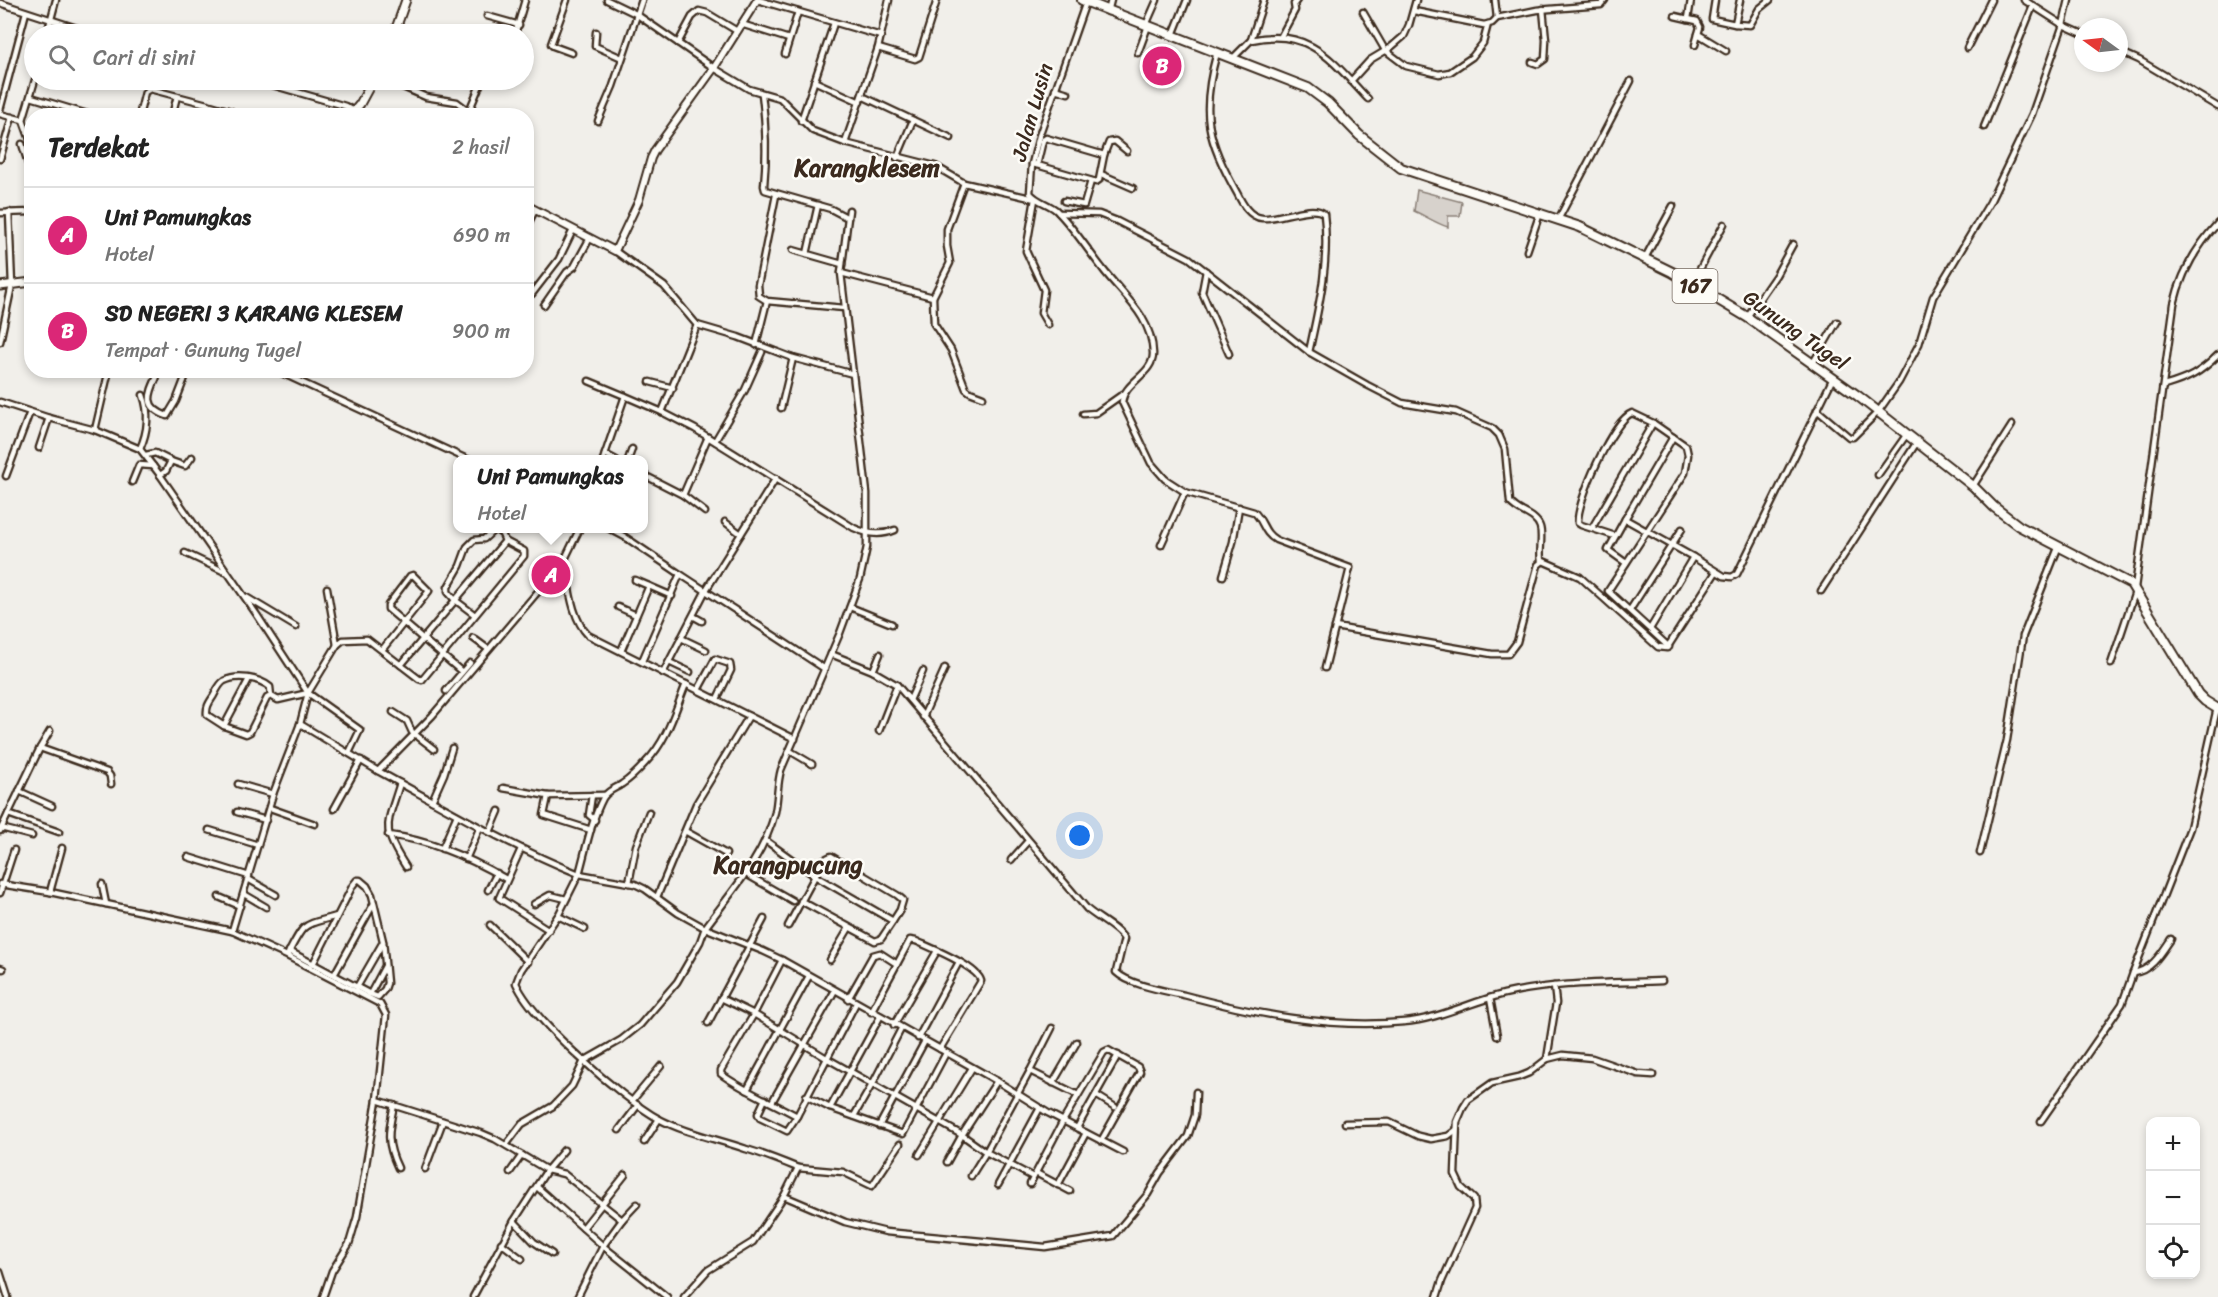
<!DOCTYPE html>
<html lang="id">
<meta charset="utf-8">
<style>
body{margin:0;font-family:Sriracha,sans-serif;background:#f6f6f6;color:#222}
.controls{position:absolute;right:18px;bottom:18px;display:grid;overflow:hidden;border-radius:12px;box-shadow:0 3px 9px #0003}
.controls button{width:54px;height:54px;display:grid;place-items:center;padding:0;border:0;border-bottom:2px solid #e0e0e0;background:#fff;color:#222;font:30px sans-serif}
.compass{position:absolute;left:2074px;top:18px;width:54px;height:54px;border-radius:50%;background:#fff;box-shadow:0 3px 9px #0003;rotate:285deg}
.you{position:absolute;left:1080px;top:836px;width:21px;height:21px;margin:-15px;border:4px solid #fff;border-radius:50%;background:#1a73e8;box-shadow:0 0 0 9px #1a73e833}
.badge{display:grid;place-items:center;width:39px;height:39px;border-radius:50%;background:#db2777;color:#fff;font-size:20px;font-weight:700}
.pin{position:absolute;translate:-50% -50%;border:3px solid #fff;box-shadow:0 2px 6px #0006}
.popup{position:absolute;left:453px;top:455px;width:195px;height:78px;box-sizing:border-box;display:grid;place-content:center;border-radius:12px;background:#fff;filter:drop-shadow(0 2px 4px #0005);font-size:20px;white-space:nowrap;color:#767676}
.popup b{font-size:22px;color:#222}
.popup::after{content:'';position:absolute;left:50%;top:100%;margin-left:-12px;border:12px solid transparent;border-top-color:#fff}
.list{margin:0;padding:0;list-style:none}
h2{display:flex;justify-content:space-between;align-items:center;height:78px;margin:0;padding:0 24px;font-size:26px}
h2 small{font-size:20px;font-weight:400;color:#767676}
.list li{display:grid;grid-template-columns:39px 1fr auto;gap:18px;align-items:center;box-sizing:border-box;height:96px;padding:0 24px;border-top:2px solid #e0e0e0}
.list b{display:block;font-size:22px;white-space:nowrap}
.list p{margin:0;font-size:20px;white-space:nowrap;color:#767676}
.list em{font-size:20px;font-style:normal;color:#767676}
.icon{flex:none;width:33px;height:33px;fill:none;stroke:currentColor;stroke-width:2;stroke-linecap:round;stroke-linejoin:round}
.map{position:relative;flex:none;width:2218px;height:1297px;overflow:hidden}
.search{position:absolute;background:#fff;box-shadow:0 3px 9px #0003;left:24px;top:24px;width:510px;height:66px;display:flex;align-items:center;gap:15px;box-sizing:border-box;padding:0 21px;border-radius:33px;color:#767676;font-size:22px}
.panel{position:absolute;background:#fff;box-shadow:0 3px 9px #0003;left:24px;top:108px;width:510px;height:270px;border-radius:24px}
.map>svg:first-child{display:block}
</style>
<div class="map">
<svg width="2218" height="1297" viewBox="0 0 2218 1297">
<rect width="100%" height="100%" fill="#f1efea"/>
<filter id="ink" filterUnits="userSpaceOnUse"><feTurbulence type="fractalNoise" baseFrequency=".0167" numOctaves="2"/><feDisplacementMap in="SourceGraphic" scale="12" xChannelSelector="R" yChannelSelector="G"/><feConvolveMatrix kernelMatrix="1 2 1 2 8 2 1 2 1" color-interpolation-filters="sRGB"/></filter>
<g filter="url(#ink)">
<path fill="#d7d2cc" stroke="#897e75" stroke-width="1.5" d="M1417,190L1462,202L1460,216H1448V227C1435,223 1426,216 1414,211Z"/>
<g fill="none" stroke-linecap="round" stroke-linejoin="round">
<g stroke="#3b2a1e" stroke-width="9">
<g id="minor">
<path d="M567,0L551,44L553,46L572,53"/>
<path d="M607,0L636,14L714,68L749,89L780,98L813,131L845,143L935,166L964,183L1035,199L1026,251L1044,290L1041,313L1048,325"/>
<path d="M758,0L881,36"/>
<path d="M1495,0L1497,18"/>
<path d="M1691,0L1688,19L1697,21L1700,27L1695,45"/>
<path d="M1715,0L1712,19L1735,24L1740,0"/>
<path d="M2024,0L2063,25L2083,34"/>
<path d="M1086,2L1039,136L1032,164L1030,193C1037,202 1048,203 1056,210C1074,228 1087,249 1102,268C1122,295 1152,316 1153,353C1154,374 1124,382 1122,402L1151,463L1165,479L1185,492L1254,512C1264,521 1263,533 1276,540L1350,568L1325,668"/>
<path d="M0,3L95,34"/>
<path d="M1414,11L1484,25L1492,23L1497,18L1537,10L1601,5L1605,0"/>
<path d="M1108,12L1111,0"/>
<path d="M1363,12L1385,50L1406,66L1439,74L1450,72L1472,57L1483,43L1488,24"/>
<path d="M487,16L519,25"/>
<path d="M1675,16L1688,19"/>
<path d="M741,24L789,39"/>
<path d="M1735,24L1750,25L1759,9L1770,0"/>
<path d="M1146,25L1157,0"/>
<path d="M596,32L595,46L622,58"/>
<path d="M47,34L56,0"/>
<path d="M204,34H205"/>
<path d="M515,34L525,0"/>
<path d="M1698,34L1726,51"/>
<path d="M1173,35L1187,0"/>
<path d="M1281,36L1295,10L1294,4L1297,0"/>
<path d="M1251,40C1310,27 1332,61 1368,99"/>
<path d="M678,43L692,17L699,11L707,13L737,31"/>
<path d="M878,48L915,59L919,57L937,0"/>
<path d="M1967,48L1991,0"/>
<path d="M2119,51L2139,60L2218,107"/>
<path d="M1217,52C1200,114 1207,139 1237,193C1242,203 1249,217 1262,218C1278,220 1313,203 1324,214C1330,262 1319,306 1309,352"/>
<path d="M1138,53L1148,26"/>
<path d="M785,54L798,12"/>
<path d="M1233,58L1251,40L1264,0"/>
<path d="M1532,62L1538,64L1545,59L1546,40L1543,9"/>
<path d="M255,80L345,106L354,111"/>
<path d="M387,80L426,97L457,102L469,111"/>
<path d="M814,81L860,102"/>
<path d="M1351,81L1370,60L1390,48L1404,36L1409,25L1416,0"/>
<path d="M1055,89L1068,93"/>
<path d="M762,94C766,125 767,155 764,186L765,190L831,209L848,218"/>
<path d="M862,96L951,138"/>
<path d="M31,97L94,116"/>
<path d="M207,104L231,111"/>
<path d="M0,110L26,12"/>
<path d="M0,114L23,120L32,145"/>
<path d="M139,116L145,92L150,89L207,104L205,116"/>
<path d="M172,116L177,96"/>
<path d="M467,116L482,80"/>
<path d="M23,120L35,80"/>
<path d="M598,121L613,86L642,0"/>
<path d="M801,121L834,23"/>
<path d="M1984,127L2033,6"/>
<path d="M845,143L878,48L889,0"/>
<path d="M22,144L32,176"/>
<path d="M897,158L913,120"/>
<path d="M0,159L12,117"/>
<path d="M1032,164L1037,165L1043,140L1046,138L1104,155L1109,142L1115,141L1127,151"/>
<path d="M1037,165L1096,182L1099,180L1104,155"/>
<path d="M1101,174L1133,188"/>
<path d="M964,183L947,229V246L950,263L933,297L934,324L951,350L966,389L970,392L983,397"/>
<path d="M776,195L758,285L759,296L767,301L844,308"/>
<path d="M1064,201L1084,205L1091,181"/>
<path d="M849,210L841,273L853,374"/>
<path d="M0,213L32,212"/>
<path d="M1059,213L1099,214L1117,221L1189,258L1309,352L1367,385L1402,403L1456,412L1492,428L1499,435L1505,449L1510,502C1518,513 1536,514 1540,527C1543,537 1539,550 1541,561"/>
<path d="M1559,218L1631,81"/>
<path d="M526,228L535,210"/>
<path d="M793,250L842,264"/>
<path d="M1527,251L1540,213"/>
<path d="M807,254L818,205"/>
<path d="M1645,258L1673,206"/>
<path d="M1206,271L1202,292L1229,354"/>
<path d="M841,273L933,297"/>
<path d="M1692,284L1724,224"/>
<path d="M532,294L559,259L573,230"/>
<path d="M544,305L567,272L574,267L590,238"/>
<path d="M1747,317L1776,275L1793,244"/>
<path d="M697,325L738,337L793,358L853,374L867,493V547L860,579L840,633L781,770C777,784 778,798 775,812C764,857 732,891 705,928L763,951L782,960L997,1081L1048,1113L1123,1152"/>
<path d="M0,342L12,285L9,212"/>
<path d="M756,345L767,301"/>
<path d="M1813,363L1837,322"/>
<path d="M160,370C151,391 140,406 167,416L176,401L188,370"/>
<path d="M275,370L469,460"/>
<path d="M589,381L625,396"/>
<path d="M650,382L673,388"/>
<path d="M2164,386C2188,379 2200,373 2218,355"/>
<path d="M0,402L49,418L95,430L140,449L160,475L257,615L308,693L300,724L273,794L232,931"/>
<path d="M781,408L793,358"/>
<path d="M1817,410L1849,437H1853L1878,412L1899,382L1919,344L1933,297L1990,202L2032,114L2063,25L2069,0"/>
<path d="M662,412L695,429L854,528C867,534 881,536 895,530"/>
<path d="M1083,414L1096,413L1123,394"/>
<path d="M95,430L109,370"/>
<path d="M1673,437L1625,519L1693,557L1724,576L1732,577L1737,574L1833,378"/>
<path d="M715,441L745,390L762,352"/>
<path d="M39,448L49,418"/>
<path d="M140,449C148,431 150,414 143,395"/>
<path d="M605,454L616,460"/>
<path d="M146,455L155,453L171,461L166,471L160,475"/>
<path d="M603,460L625,396L662,412L697,325L664,286L615,251"/>
<path d="M628,460L632,449"/>
<path d="M171,461L185,466L192,457"/>
<path d="M644,475L683,495"/>
<path d="M1878,475L1907,434"/>
<path d="M6,476L30,412"/>
<path d="M132,482L139,465L153,466"/>
<path d="M1973,486L2012,425"/>
<path d="M705,512L683,495L708,437"/>
<path d="M1625,519L1608,550L1626,563"/>
<path d="M725,522L741,534"/>
<path d="M608,528L625,537L680,574"/>
<path d="M1592,528L1653,423"/>
<path d="M1615,536L1581,525L1578,523C1576,502 1613,420 1632,413L1653,423L1686,446L1688,455L1685,473L1608,591L1669,647"/>
<path d="M1161,545L1185,492"/>
<path d="M185,553L225,572"/>
<path d="M564,561C569,584 571,618 588,635L795,739"/>
<path d="M1223,576L1233,542L1239,507"/>
<path d="M635,580L649,586"/>
<path d="M327,588L337,645"/>
<path d="M1821,591L1917,442"/>
<path d="M246,597L296,627"/>
<path d="M618,607L636,615"/>
<path d="M850,607L892,624"/>
<path d="M1630,610L1682,529"/>
<path d="M693,616L702,621"/>
<path d="M1335,627L1492,654H1508L1517,642L1538,565L1543,561L1580,577L1658,647L1667,648L1716,572"/>
<path d="M1650,629L1693,557"/>
<path d="M473,638L488,649"/>
<path d="M681,638L706,650"/>
<path d="M382,650L429,591L413,575L410,576L388,605V609L462,672"/>
<path d="M621,651L649,586L672,596"/>
<path d="M831,654L873,671L897,685L879,731"/>
<path d="M642,661L680,574L825,669"/>
<path d="M669,662L690,672"/>
<path d="M2111,664L2134,595L2174,304C2181,273 2197,246 2218,223"/>
<path d="M401,665L505,541"/>
<path d="M873,671L880,654"/>
<path d="M663,673L706,590L776,478"/>
<path d="M897,685L1087,909C1097,918 1118,928 1124,939L1116,972C1129,985 1166,991 1184,995C1255,1014 1330,1029 1404,1022C1439,1019 1470,1002 1504,994C1555,982 1609,983 1662,981"/>
<path d="M698,690L715,659L730,664L731,670L717,699"/>
<path d="M446,691L470,663"/>
<path d="M308,693L360,730L349,753"/>
<path d="M271,696L270,687C259,678 237,674 224,681C219,684 216,692 213,697C209,703 206,707 207,715L224,726L246,734L250,732L267,698L271,696L278,700L308,693L337,645L343,640L367,639L419,679L422,680L524,556V551L505,541L502,534L495,529L484,539L474,540L467,547L460,566L448,587V592L455,600L475,615"/>
<path d="M910,700L923,671"/>
<path d="M393,712L407,721L412,732L434,749"/>
<path d="M923,717L945,668"/>
<path d="M300,724L378,771L432,716L564,561L580,528"/>
<path d="M224,726L249,679"/>
<path d="M40,748L50,731"/>
<path d="M790,751L812,764"/>
<path d="M378,771C444,807 509,846 579,874L559,914L521,970L516,983C533,1021 621,1098 659,1119C685,1133 717,1139 746,1149C763,1154 781,1161 798,1168L784,1196L753,1242L708,1270L684,1297"/>
<path d="M400,783C387,826 380,827 406,867"/>
<path d="M238,784L273,794"/>
<path d="M503,788L548,796"/>
<path d="M19,791L52,806"/>
<path d="M592,795L589,815L595,820"/>
<path d="M432,801L444,774L452,748"/>
<path d="M270,808L315,824"/>
<path d="M334,809L361,760"/>
<path d="M237,812L266,820"/>
<path d="M8,814L59,832"/>
<path d="M1,828L32,836"/>
<path d="M209,830L258,845"/>
<path d="M591,830L544,815L548,796L605,795"/>
<path d="M0,831L40,748L107,772L110,776L111,784"/>
<path d="M685,831L726,854"/>
<path d="M490,832L499,811"/>
<path d="M388,835C430,840 470,858 506,879"/>
<path d="M765,840L815,876L823,860L831,856L897,895L903,900L900,910L893,921"/>
<path d="M442,849L457,815"/>
<path d="M521,849L499,898L549,930"/>
<path d="M1980,853L2007,740L2023,636L2058,548"/>
<path d="M188,857L249,876"/>
<path d="M466,859L480,827"/>
<path d="M1011,860L1028,841"/>
<path d="M746,874L793,901"/>
<path d="M248,879L276,895"/>
<path d="M629,883L636,846L649,812"/>
<path d="M0,884L50,892L232,931L287,956L380,1004L386,1015L377,1100L481,1133L495,1139L547,1170L564,1174L622,1220L603,1246L667,1297"/>
<path d="M102,884L106,904"/>
<path d="M488,890L497,873"/>
<path d="M50,892L62,848"/>
<path d="M0,893L14,850"/>
<path d="M244,894L266,907"/>
<path d="M219,897L240,906"/>
<path d="M657,897L696,804L749,716"/>
<path d="M534,904L550,895L566,899"/>
<path d="M558,916L585,929"/>
<path d="M490,925L528,962"/>
<path d="M788,926L815,876L893,921L881,939L875,941L801,901"/>
<path d="M289,951L370,994L378,997L385,989L387,983L383,941L372,895L367,886L360,880H357L353,885L313,964"/>
<path d="M288,954C305,921 302,926 337,916"/>
<path d="M782,960L754,1014L721,1070V1074C744,1091 772,1102 797,1116L856,1003"/>
<path d="M830,960L849,928"/>
<path d="M0,968L3,969"/>
<path d="M2133,973C2151,971 2161,954 2171,939"/>
<path d="M334,975L373,905"/>
<path d="M357,987L383,942"/>
<path d="M370,994L385,966"/>
<path d="M721,998L754,1014L828,1059L962,1135L997,1081"/>
<path d="M1490,998L1497,1036"/>
<path d="M848,999L873,955L880,953L897,964"/>
<path d="M871,1012L910,940L916,941C931,948 977,966 981,981L940,1049"/>
<path d="M708,1023L764,919"/>
<path d="M894,1025L937,951"/>
<path d="M1052,1028L1030,1071L1078,1095"/>
<path d="M918,1038L959,962"/>
<path d="M1547,1059L1556,1003L1554,986"/>
<path d="M1053,1083L1077,1042"/>
<path d="M747,1090L809,976"/>
<path d="M1096,1095L1115,1107"/>
<path d="M806,1096L830,1108L903,1134L946,1053"/>
<path d="M765,1099L758,1114L760,1118L787,1131L797,1116"/>
<path d="M632,1101L661,1066"/>
<path d="M772,1102L834,992"/>
<path d="M394,1105C388,1132 386,1143 398,1168"/>
<path d="M830,1108L880,1017"/>
<path d="M854,1116L873,1083L901,1029"/>
<path d="M2041,1121L2122,1004L2133,973L2190,828L2217,708"/>
<path d="M1345,1123L1389,1122L1418,1136L1431,1139L1448,1136L1456,1130"/>
<path d="M879,1126L925,1041"/>
<path d="M1077,1128L1118,1055"/>
<path d="M619,1130L638,1105"/>
<path d="M644,1142L659,1119"/>
<path d="M506,1145L522,1124L553,1106L572,1086L584,1061L621,1040L640,1025L677,982L700,942L705,928L678,913L645,889L635,884L579,874C586,849 591,821 603,798C608,790 615,789 622,784C630,779 639,770 646,762C667,741 675,711 686,684"/>
<path d="M919,1155L972,1068"/>
<path d="M947,1162L962,1135L986,1152L1030,1071"/>
<path d="M798,1168L843,1172L872,1186L900,1144"/>
<path d="M425,1169L443,1121"/>
<path d="M510,1172L522,1155"/>
<path d="M1036,1173L1070,1191"/>
<path d="M971,1176L986,1152L1033,1177"/>
<path d="M1030,1184L1063,1121L1104,1052L1108,1050L1138,1067L1140,1072L1101,1141"/>
<path d="M998,1185L1040,1108"/>
<path d="M1058,1185L1086,1133"/>
<path d="M537,1187L603,1246L578,1296"/>
<path d="M784,1196L845,1222L886,1232L1045,1247L1113,1236L1148,1194L1160,1173L1188,1136L1195,1115L1196,1092"/>
<path d="M622,1220L637,1204"/>
<path d="M514,1221L534,1242L552,1254"/>
<path d="M583,1228L625,1175"/>
<path d="M501,1243L522,1259"/>
<path d="M0,1272L8,1297"/>
<path d="M323,1297L332,1271L349,1244L357,1217L377,1100"/>
<path d="M473,1297L514,1221L547,1170L564,1150"/>
<path d="M1437,1297L1442,1281L1475,1208L1474,1199L1461,1187L1455,1174L1457,1122L1463,1108L1468,1100L1492,1083L1519,1077L1529,1073L1547,1059L1563,1055L1592,1058L1638,1074L1653,1075"/>
</g>
</g>
<g stroke="#3b2a1e" stroke-width="10">
<g id="tertiary">
<path d="M354,111L363,116"/>
<path d="M526,205L615,251L639,200L651,158L655,150L714,68L757,0"/>
</g>
</g>
<g stroke="#3b2a1e" stroke-width="11">
<g id="secondary">
<path d="M394,34L406,0"/>
<path d="M350,116L360,104L373,80"/>
<path d="M0,286L32,282"/>
</g>
</g>
<g stroke="#3b2a1e" stroke-width="12">
<path id="primary" d="M1082,0L1308,88L1328,103L1359,135L1401,168L1580,227L1672,272L1747,317L1858,396L1973,486L1994,507L2019,526L2131,584L2198,694L2205,701L2218,709"/>
</g>
<use href="#minor" stroke="#fdfcf7" stroke-width="4.5"/>
<use href="#tertiary" stroke="#fdfcf7" stroke-width="6"/>
<use href="#secondary" stroke="#fdfcf7" stroke-width="7"/>
<use href="#primary" stroke="#fdfcf7" stroke-width="8"/>
</g>
</g>
<g text-anchor="middle" dominant-baseline="central" stroke-width="5" stroke-linejoin="round" paint-order="stroke">
<rect fill="#fdfcf7" stroke="#75695f" stroke-width="1.5" x="1672.5" y="269" width="45" height="34" rx="4.5"/>
<g font-size="20" font-weight="bold" fill="#3b2a1e">
<text x="1695" y="286">167</text>
</g>
<g font-size="21" fill="#3b2a1e" stroke="#fdfcf7">
<text transform="translate(1032 112) rotate(-74)">Jalan Lusin</text>
<text transform="translate(1796 330) rotate(35)">Gunung Tugel</text>
</g>
<g font-size="24" font-weight="bold" fill="#3b2a1e" stroke="#fdfcf7">
<text x="867" y="168">Karangklesem</text>
<text x="788" y="865">Karangpucung</text>
</g>
</g>
</svg>
<div class="controls">
<button>+</button>
<button>−</button>
<button><svg class="icon" aria-label="locate" viewBox="0 0 24 24"><circle cx="12" cy="12" r="6"/><path d="M12 2v4M12 18v4M2 12h4M18 12h4"/></svg></button>
</div>
<svg class="compass" viewBox="-18 -18 36 36"><path d="M0-13l5 13h-10z" fill="#e53935"/><path d="M0 13l5-13h-10z" fill="#767676"/></svg>
<div class="you"></div>
<div class="pin badge" style="left:551px;top:575px">A</div>
<div class="popup"><b>Uni Pamungkas</b>Hotel</div>
<div class="pin badge" style="left:1162px;top:66px">B</div>
<div class="search"><svg class="icon" aria-label="search" viewBox="0 0 24 24"><circle cx="10" cy="10" r="6"/><path d="M15 15l6 6"/></svg>Cari di sini</div>
<section class="panel">
<h2>Terdekat<small>2 hasil</small></h2>
<ul class="list">
<li><span class="badge">A</span><div><b>Uni Pamungkas</b><p>Hotel</p></div><em>690 m</em></li>
<li><span class="badge">B</span><div><b>SD NEGERI 3 KARANG KLESEM</b><p>Tempat · Gunung Tugel</p></div><em>900 m</em></li>
</ul>
</section>
</div>
